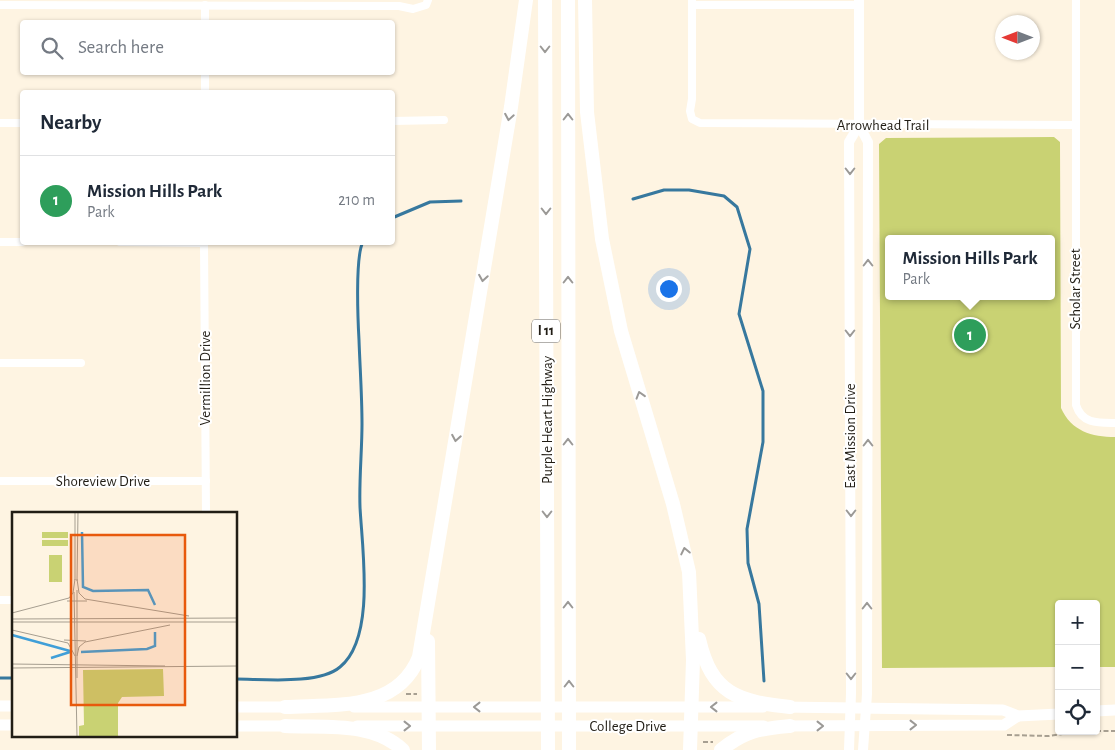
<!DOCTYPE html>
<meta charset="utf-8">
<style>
body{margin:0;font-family:"Alegreya Sans",sans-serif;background:#f2f2f3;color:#1f2937}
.controls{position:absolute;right:15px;bottom:15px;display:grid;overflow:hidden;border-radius:5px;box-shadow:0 1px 4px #0004}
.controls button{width:45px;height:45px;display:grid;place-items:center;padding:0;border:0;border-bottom:1px solid #e0e1e3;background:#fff;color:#1f2937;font:25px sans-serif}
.compass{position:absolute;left:995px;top:15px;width:45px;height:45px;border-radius:50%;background:#fff;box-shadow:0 1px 4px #0004;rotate:270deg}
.you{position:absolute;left:668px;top:288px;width:18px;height:18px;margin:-12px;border:4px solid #fff;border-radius:50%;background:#1a73e8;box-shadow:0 0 0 8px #1a73e833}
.badge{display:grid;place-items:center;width:32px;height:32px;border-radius:50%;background:#538b26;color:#fff;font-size:16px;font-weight:700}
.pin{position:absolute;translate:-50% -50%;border:2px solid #fff;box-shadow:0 1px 5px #0006}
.popup{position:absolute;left:885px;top:235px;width:170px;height:65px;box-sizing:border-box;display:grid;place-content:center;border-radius:5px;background:#fff;filter:drop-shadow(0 1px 4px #0005);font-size:16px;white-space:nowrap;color:#747a83}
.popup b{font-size:19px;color:#1f2937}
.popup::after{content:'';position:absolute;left:50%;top:100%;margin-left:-10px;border:10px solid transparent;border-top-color:#fff}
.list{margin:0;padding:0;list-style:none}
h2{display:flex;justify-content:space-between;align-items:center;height:65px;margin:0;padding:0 20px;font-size:21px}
h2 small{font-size:16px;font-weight:400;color:#747a83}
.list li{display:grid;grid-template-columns:32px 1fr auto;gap:15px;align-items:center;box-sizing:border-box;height:90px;padding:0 20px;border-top:1px solid #e0e1e3}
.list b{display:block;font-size:19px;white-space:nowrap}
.list p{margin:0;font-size:16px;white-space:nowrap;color:#747a83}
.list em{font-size:16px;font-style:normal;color:#747a83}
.icon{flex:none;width:28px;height:28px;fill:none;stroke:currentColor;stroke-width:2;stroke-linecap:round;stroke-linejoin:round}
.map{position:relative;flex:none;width:1115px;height:750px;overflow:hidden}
.search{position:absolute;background:#fff;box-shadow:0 1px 4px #0004;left:20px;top:20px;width:375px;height:55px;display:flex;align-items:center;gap:12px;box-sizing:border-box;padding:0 18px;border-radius:5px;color:#747a83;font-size:19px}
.panel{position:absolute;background:#fff;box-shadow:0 1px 4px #0004;left:20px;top:90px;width:375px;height:155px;border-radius:5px}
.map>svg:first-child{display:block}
</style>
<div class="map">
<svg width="1115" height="750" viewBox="0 0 1115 750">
<rect width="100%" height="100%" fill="#fef4e2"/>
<path fill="#c9d273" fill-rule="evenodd" d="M1054,137L1060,142L1061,408C1071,431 1092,437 1115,437V667H1096V604H1059V667L882,668L879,144L886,138ZM889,239H1051V296H889Z"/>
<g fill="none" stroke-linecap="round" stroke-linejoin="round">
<g stroke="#37789e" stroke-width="3">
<path d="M633,199L664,190H689L724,196L737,207L750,249L739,314L763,391V442L747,529L748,563L759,604L764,681"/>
<path d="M392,218L430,202L461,201"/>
<path d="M0,678H14"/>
<path d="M236,679C263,679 319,685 340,667C376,638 362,548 360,507C359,479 362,451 362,424C362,396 360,368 359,340C358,322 355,256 363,242"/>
</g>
<g stroke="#a79f91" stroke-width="2" stroke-dasharray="5 2.5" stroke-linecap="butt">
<path d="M406,694H417"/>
<path d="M1096,731H1115"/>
<path d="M1007,735L1049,736L1082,731"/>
<path d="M703,742H713"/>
</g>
<g stroke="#fff" stroke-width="8">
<path d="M692,0V99L690,111L692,119L700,123L1075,125"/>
<path d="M1076,0V405C1082,424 1098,423 1115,423"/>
<path d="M0,5L399,6L413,9L426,5L428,0"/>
<path d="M692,5H859"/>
<path d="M205,22V5"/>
<path d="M205,92V72"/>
<path d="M392,121L444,120"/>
<path d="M0,123H22"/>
<path d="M0,242H22"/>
<path d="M120,242L204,243"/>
<path d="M204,242L206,514"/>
<path d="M0,363H81"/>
<path d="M0,481H206"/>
<path d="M0,600H14"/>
</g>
<g stroke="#fff" stroke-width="10">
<path d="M859,0V125L868,142L867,694L863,750"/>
<path d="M849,750L851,693L849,142L859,125"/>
</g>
<g stroke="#fff" stroke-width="11">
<path d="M0,706H14"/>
<path d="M236,707H293"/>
<path d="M354,707H763"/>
<path d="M782,707L1003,710L1018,716L1059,714"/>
<path d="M1096,711L1115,710"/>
<path d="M0,725H14"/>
<path d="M236,726H294"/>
<path d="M357,726H764"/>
<path d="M782,726L1004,725L1018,716"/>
</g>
<g stroke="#fff" stroke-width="14">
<path d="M545,0L548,750"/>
<path d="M568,0L569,750"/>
<path d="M585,0L587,112L602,239L621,331L673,504L689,572L693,660L690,750"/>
<path d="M699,639C712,695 738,701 790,707"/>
<path d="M428,641L429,750"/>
<path d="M285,707C334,704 397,712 419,657L511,107L526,0"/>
<path d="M285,726C324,728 372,721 403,750"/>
<path d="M721,750C746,730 759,729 790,726"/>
</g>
</g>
<defs><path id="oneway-chevron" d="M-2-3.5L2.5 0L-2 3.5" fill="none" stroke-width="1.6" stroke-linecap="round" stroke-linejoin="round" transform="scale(1.25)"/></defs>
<g stroke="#9b9996">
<use href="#oneway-chevron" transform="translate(545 49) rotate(90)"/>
<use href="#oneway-chevron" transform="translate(509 117) rotate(100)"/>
<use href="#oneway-chevron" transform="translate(568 117) rotate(-90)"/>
<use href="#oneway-chevron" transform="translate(850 171) rotate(90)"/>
<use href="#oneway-chevron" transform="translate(546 211) rotate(90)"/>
<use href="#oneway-chevron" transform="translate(868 263) rotate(-90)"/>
<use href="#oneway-chevron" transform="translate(483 278) rotate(99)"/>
<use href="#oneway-chevron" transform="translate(568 280) rotate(-90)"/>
<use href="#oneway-chevron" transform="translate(850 333) rotate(90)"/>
<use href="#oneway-chevron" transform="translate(640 395) rotate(-107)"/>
<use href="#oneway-chevron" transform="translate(456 438) rotate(100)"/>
<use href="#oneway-chevron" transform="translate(568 442) rotate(-90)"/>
<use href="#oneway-chevron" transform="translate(868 443) rotate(-90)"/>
<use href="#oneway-chevron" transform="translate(851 513) rotate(90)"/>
<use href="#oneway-chevron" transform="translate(547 514) rotate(90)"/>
<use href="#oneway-chevron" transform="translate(685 551) rotate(-102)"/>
<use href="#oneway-chevron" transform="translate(568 605) rotate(-90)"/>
<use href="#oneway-chevron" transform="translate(867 606) rotate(-90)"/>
<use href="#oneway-chevron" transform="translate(851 676) rotate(90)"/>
<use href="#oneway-chevron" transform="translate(569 684) rotate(-90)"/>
<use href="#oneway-chevron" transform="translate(477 707) rotate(-180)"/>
<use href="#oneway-chevron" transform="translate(714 707) rotate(180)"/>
<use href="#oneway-chevron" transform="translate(913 725)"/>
<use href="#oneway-chevron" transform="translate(407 726)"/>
<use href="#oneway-chevron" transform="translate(820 726)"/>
</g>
<g text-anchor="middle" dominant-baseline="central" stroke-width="4" stroke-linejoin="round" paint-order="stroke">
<rect fill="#fff" stroke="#64615b" stroke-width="1" x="532" y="319.5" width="28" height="23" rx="4"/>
<g font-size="14" font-weight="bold" fill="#211d15">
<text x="546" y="331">I 11</text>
</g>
<g font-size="15" fill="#211d15" stroke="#fff">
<text x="883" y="125">Arrowhead Trail</text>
<text transform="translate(1075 289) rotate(-90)">Scholar Street</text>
<text transform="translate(205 378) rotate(-90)">Vermillion Drive</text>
<text transform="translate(547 420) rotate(-90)">Purple Heart Highway</text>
<text transform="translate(850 436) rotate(-90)">East Mission Drive</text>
<text x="103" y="481">Shoreview Drive</text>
<text x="628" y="726">College Drive</text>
</g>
</g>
<g transform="translate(12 512)">
<rect width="225" height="225" fill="#fef4e2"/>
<path d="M30,20H56V26H30ZM30,28H56V34H30ZM37,43H50V70H37ZM71,158L151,157L152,184L110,185L106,191V225H67V214L72,213Z" fill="#c9d273"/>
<path fill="none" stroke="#409fd8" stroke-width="2.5" d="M70,20L71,75L81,79L136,78L143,93M0,123L58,139M69,140L135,137L143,134V120M39,146L58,140"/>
<path fill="none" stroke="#a69e90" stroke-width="1" d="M65,67L67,81L73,87L177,104M63,68V0M65,69L66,0M62,80L65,225M55,89H75M0,101L57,86L61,81L63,67M0,107L225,106M0,110H225M0,118L56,131L63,144M52,128L74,129M65,144L67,135L73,130L158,113M0,152L153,154M0,156L225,154M65,166V78"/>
<path fill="#e8590c" fill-opacity="0.15" stroke="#e8590c" stroke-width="2.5" d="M59,23H173V193H59Z"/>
<rect width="225" height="225" fill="none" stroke="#211d15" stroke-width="2.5"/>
</g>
</svg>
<div class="controls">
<button>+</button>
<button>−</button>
<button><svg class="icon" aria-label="locate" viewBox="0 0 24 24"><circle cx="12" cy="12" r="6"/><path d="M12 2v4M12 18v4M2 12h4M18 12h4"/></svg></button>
</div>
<svg class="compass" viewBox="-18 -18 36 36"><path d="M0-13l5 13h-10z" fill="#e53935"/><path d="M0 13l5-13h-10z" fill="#747a83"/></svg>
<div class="you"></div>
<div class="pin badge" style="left:970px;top:335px;background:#2e9e5b">1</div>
<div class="popup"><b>Mission Hills Park</b>Park</div>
<div class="search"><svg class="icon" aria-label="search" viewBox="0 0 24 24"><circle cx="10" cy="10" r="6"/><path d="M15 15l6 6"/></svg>Search here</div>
<section class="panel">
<h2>Nearby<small></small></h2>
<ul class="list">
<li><span class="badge" style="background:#2e9e5b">1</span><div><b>Mission Hills Park</b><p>Park</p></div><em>210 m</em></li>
</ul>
</section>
</div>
